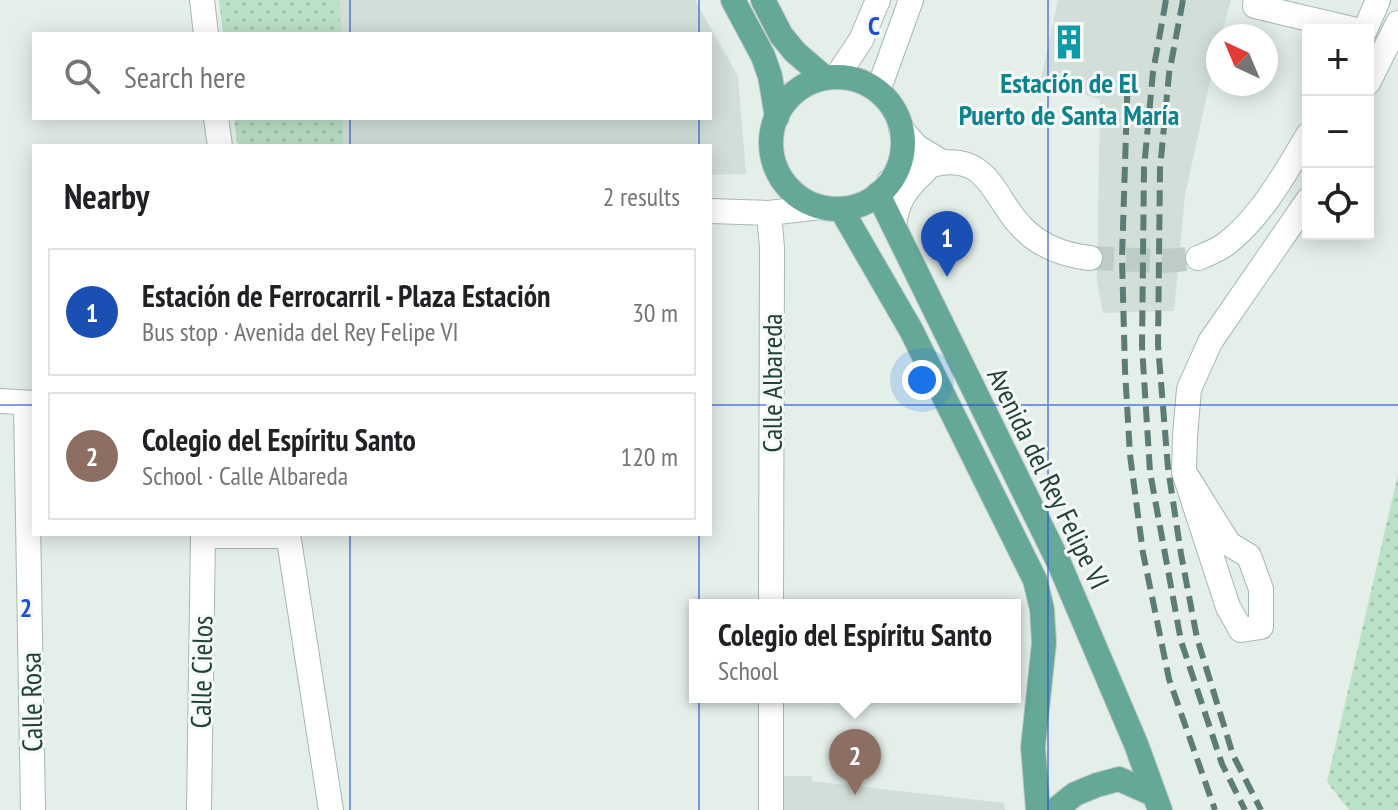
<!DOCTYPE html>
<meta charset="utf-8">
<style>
body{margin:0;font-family:"PT Sans Narrow",sans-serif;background:#f6f6f6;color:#202124}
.controls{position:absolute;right:24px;top:24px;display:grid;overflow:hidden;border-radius:0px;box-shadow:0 4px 20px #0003}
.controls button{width:72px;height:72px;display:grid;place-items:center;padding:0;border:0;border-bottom:2px solid #e0e0e0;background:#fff;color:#202124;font:40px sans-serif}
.compass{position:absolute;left:1206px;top:24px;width:72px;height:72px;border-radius:50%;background:#fff;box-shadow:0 4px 20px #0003;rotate:316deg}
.you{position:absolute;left:922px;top:380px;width:28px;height:28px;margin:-20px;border:6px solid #fff;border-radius:50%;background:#1a73e8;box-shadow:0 0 0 12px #1a73e833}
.badge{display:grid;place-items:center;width:52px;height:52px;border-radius:50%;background:#0f766e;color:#fff;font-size:26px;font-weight:700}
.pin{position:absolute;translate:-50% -66px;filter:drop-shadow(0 2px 4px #0008)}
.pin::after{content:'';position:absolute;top:42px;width:28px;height:24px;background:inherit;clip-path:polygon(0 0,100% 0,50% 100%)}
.popup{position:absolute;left:689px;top:599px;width:332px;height:104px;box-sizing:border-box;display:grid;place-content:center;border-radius:0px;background:#fff;filter:drop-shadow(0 2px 6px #0005);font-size:26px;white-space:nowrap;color:#757577}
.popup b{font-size:30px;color:#202124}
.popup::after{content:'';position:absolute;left:50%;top:100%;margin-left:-16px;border:16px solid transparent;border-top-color:#fff}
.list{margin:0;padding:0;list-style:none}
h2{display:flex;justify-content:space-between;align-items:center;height:104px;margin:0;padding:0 32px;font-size:34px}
h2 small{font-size:26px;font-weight:400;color:#757577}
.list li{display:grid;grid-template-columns:52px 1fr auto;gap:24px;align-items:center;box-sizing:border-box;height:128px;margin:0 16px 16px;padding:0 16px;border:2px solid #e0e0e0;border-radius:0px}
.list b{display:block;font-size:30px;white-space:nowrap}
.list p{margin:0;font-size:26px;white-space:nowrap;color:#757577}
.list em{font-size:26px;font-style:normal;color:#757577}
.icon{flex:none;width:44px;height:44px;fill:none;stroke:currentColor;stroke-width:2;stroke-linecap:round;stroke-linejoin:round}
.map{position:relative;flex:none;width:1398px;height:810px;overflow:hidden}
.search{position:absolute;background:#fff;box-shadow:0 4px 20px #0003;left:32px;top:32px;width:680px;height:88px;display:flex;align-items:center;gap:20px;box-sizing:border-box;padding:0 28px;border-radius:0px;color:#757577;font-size:30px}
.panel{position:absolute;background:#fff;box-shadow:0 4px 20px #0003;left:32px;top:144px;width:680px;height:392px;border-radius:0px}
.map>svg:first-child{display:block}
</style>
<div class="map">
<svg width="1398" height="810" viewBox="0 0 1398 810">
<defs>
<pattern id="park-dots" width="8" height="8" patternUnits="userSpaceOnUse" patternTransform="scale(2)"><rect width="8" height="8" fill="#bbe1c6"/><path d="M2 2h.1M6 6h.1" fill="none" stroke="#a0c2ab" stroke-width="1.8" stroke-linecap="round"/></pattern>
</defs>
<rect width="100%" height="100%" fill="#e4efea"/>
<g fill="#d2dfd9">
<path d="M334,0H695L738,76L746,174L710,175V146H342L341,118H710V34H336Z"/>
<path d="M1058,0H1231L1221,36H1218V45L1185,195L1174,311L1103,313L1097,283L1100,100L1077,92L1040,84Z"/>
<path d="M777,776H812V781L1004,803L1005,810H777Z"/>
</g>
<g fill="url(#park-dots)">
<path d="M219,0H339L341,34H223Z"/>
<path d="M234,118H343V146H241L237,142Z"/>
<path d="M1398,474V810H1349L1327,782Z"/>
</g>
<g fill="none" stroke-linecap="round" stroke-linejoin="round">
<path stroke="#bdccc7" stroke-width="24" stroke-dasharray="24 12" stroke-linecap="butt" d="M1090,258L1165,261L1198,258"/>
<g stroke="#a6b8b2" stroke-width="26">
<g id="minor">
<path d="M202,0L206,34"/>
<path d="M1256,0L1255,6L1356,30"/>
<path d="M1365,30L1378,0"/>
<path d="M837,76L861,40L878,0"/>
<path d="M1368,83L1398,23"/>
<path d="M878,91L911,0"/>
<path d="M216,118L220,146"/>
<path d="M901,129L917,147L942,162"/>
<path d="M889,182C905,175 924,165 941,163C988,156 994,197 1019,224C1037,245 1063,255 1090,258"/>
<path d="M710,211L769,213L820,207"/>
<path d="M769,213L772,248L771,605"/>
<path d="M894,226C897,201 906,188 925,171"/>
<path d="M1198,258C1208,254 1218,250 1226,244C1262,216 1285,173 1308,135"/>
<path d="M0,401L34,403"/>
<path d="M26,403L33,810"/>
<path d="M1184,472L1229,544L1249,556L1261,589V627L1241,630L1228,607L1184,472L1185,436L1189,389L1210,342L1308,200"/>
<path d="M288,534L331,810"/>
<path d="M203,536H288"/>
<path d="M199,810L203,534"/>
<path d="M771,810V697"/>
</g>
</g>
<g stroke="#c1cac8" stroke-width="26">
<g id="major">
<path d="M733,0L763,56L770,76L777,117"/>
<path d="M763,0L781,35L795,52L824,77"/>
<circle cx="837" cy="143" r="66"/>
<path d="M878,194L1059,563L1136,744L1160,810"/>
<path d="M841,209L911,330L1035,580L1042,609L1044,643L1033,747L1038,810"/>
<path d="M1055,810L1075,794L1097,785L1119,779L1153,794"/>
</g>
</g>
<use href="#minor" stroke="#fff" stroke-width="24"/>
<use href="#major" stroke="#65a897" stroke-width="24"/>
<g stroke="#5c7d75" stroke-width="6" stroke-dasharray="16 8" stroke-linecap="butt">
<path d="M1166,0L1153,72L1144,168L1142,346L1150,472L1181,641L1222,764L1245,810"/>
<path d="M1183,0L1169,74L1160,169L1158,345L1168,468L1181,554L1197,638L1233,755L1261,810"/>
<path d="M1128,71L1122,258L1125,370L1130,455L1143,553L1169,679L1215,810"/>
</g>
</g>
<path fill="none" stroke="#1d4ed8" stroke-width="2" stroke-opacity="0.55" d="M350,0V34M699,0V34M1048,0V810M350,118V146M699,118V146M0,405H34M710,405H1398M350,534V810M699,534V810"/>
<defs>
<g id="building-bare" transform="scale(2.76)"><path d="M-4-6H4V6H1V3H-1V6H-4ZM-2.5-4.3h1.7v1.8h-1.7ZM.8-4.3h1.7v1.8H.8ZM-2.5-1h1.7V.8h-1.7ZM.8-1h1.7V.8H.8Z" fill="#0f9aa8" stroke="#f5faf8" stroke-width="2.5" paint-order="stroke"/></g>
</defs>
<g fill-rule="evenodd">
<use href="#building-bare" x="1069" y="42"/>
</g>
<g text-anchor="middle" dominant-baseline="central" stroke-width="6" stroke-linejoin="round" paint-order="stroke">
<g font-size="28" font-weight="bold" fill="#0d838f" stroke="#f5faf8">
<text x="1069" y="82">Estación de El<tspan x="1069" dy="32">Puerto de Santa María</tspan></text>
</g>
<g font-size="28" fill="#21423a" stroke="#f5faf8">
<text transform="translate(771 383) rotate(-90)">Calle Albareda</text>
<text transform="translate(1049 478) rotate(64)">Avenida del Rey Felipe VI</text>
<text transform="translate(201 672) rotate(-89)">Calle Cielos</text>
<text transform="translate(31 702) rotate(-91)">Calle Rosa</text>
</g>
</g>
<g font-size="26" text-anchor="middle" font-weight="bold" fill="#1d4ed8" stroke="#f5faf8" stroke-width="6" stroke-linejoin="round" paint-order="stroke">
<text x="874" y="35">C</text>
<text x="26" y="617">2</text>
</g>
</svg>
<div class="controls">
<button>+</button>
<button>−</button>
<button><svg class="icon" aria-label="locate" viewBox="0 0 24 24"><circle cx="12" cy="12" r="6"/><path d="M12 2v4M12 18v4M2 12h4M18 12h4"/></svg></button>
</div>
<svg class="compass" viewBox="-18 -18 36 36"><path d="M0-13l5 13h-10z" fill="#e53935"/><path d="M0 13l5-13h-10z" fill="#757577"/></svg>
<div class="you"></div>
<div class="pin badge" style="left:947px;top:277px;background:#1a4fb4">1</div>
<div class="pin badge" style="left:855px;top:795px;background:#8d6e63">2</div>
<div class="popup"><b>Colegio del Espíritu Santo</b>School</div>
<div class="search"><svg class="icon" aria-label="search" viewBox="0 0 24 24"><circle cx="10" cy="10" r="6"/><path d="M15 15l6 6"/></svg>Search here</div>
<section class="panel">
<h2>Nearby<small>2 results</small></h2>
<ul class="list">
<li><span class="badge" style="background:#1a4fb4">1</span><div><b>Estación de Ferrocarril - Plaza Estación</b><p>Bus stop · Avenida del Rey Felipe VI</p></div><em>30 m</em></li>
<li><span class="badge" style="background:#8d6e63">2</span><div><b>Colegio del Espíritu Santo</b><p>School · Calle Albareda</p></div><em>120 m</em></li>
</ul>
</section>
</div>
